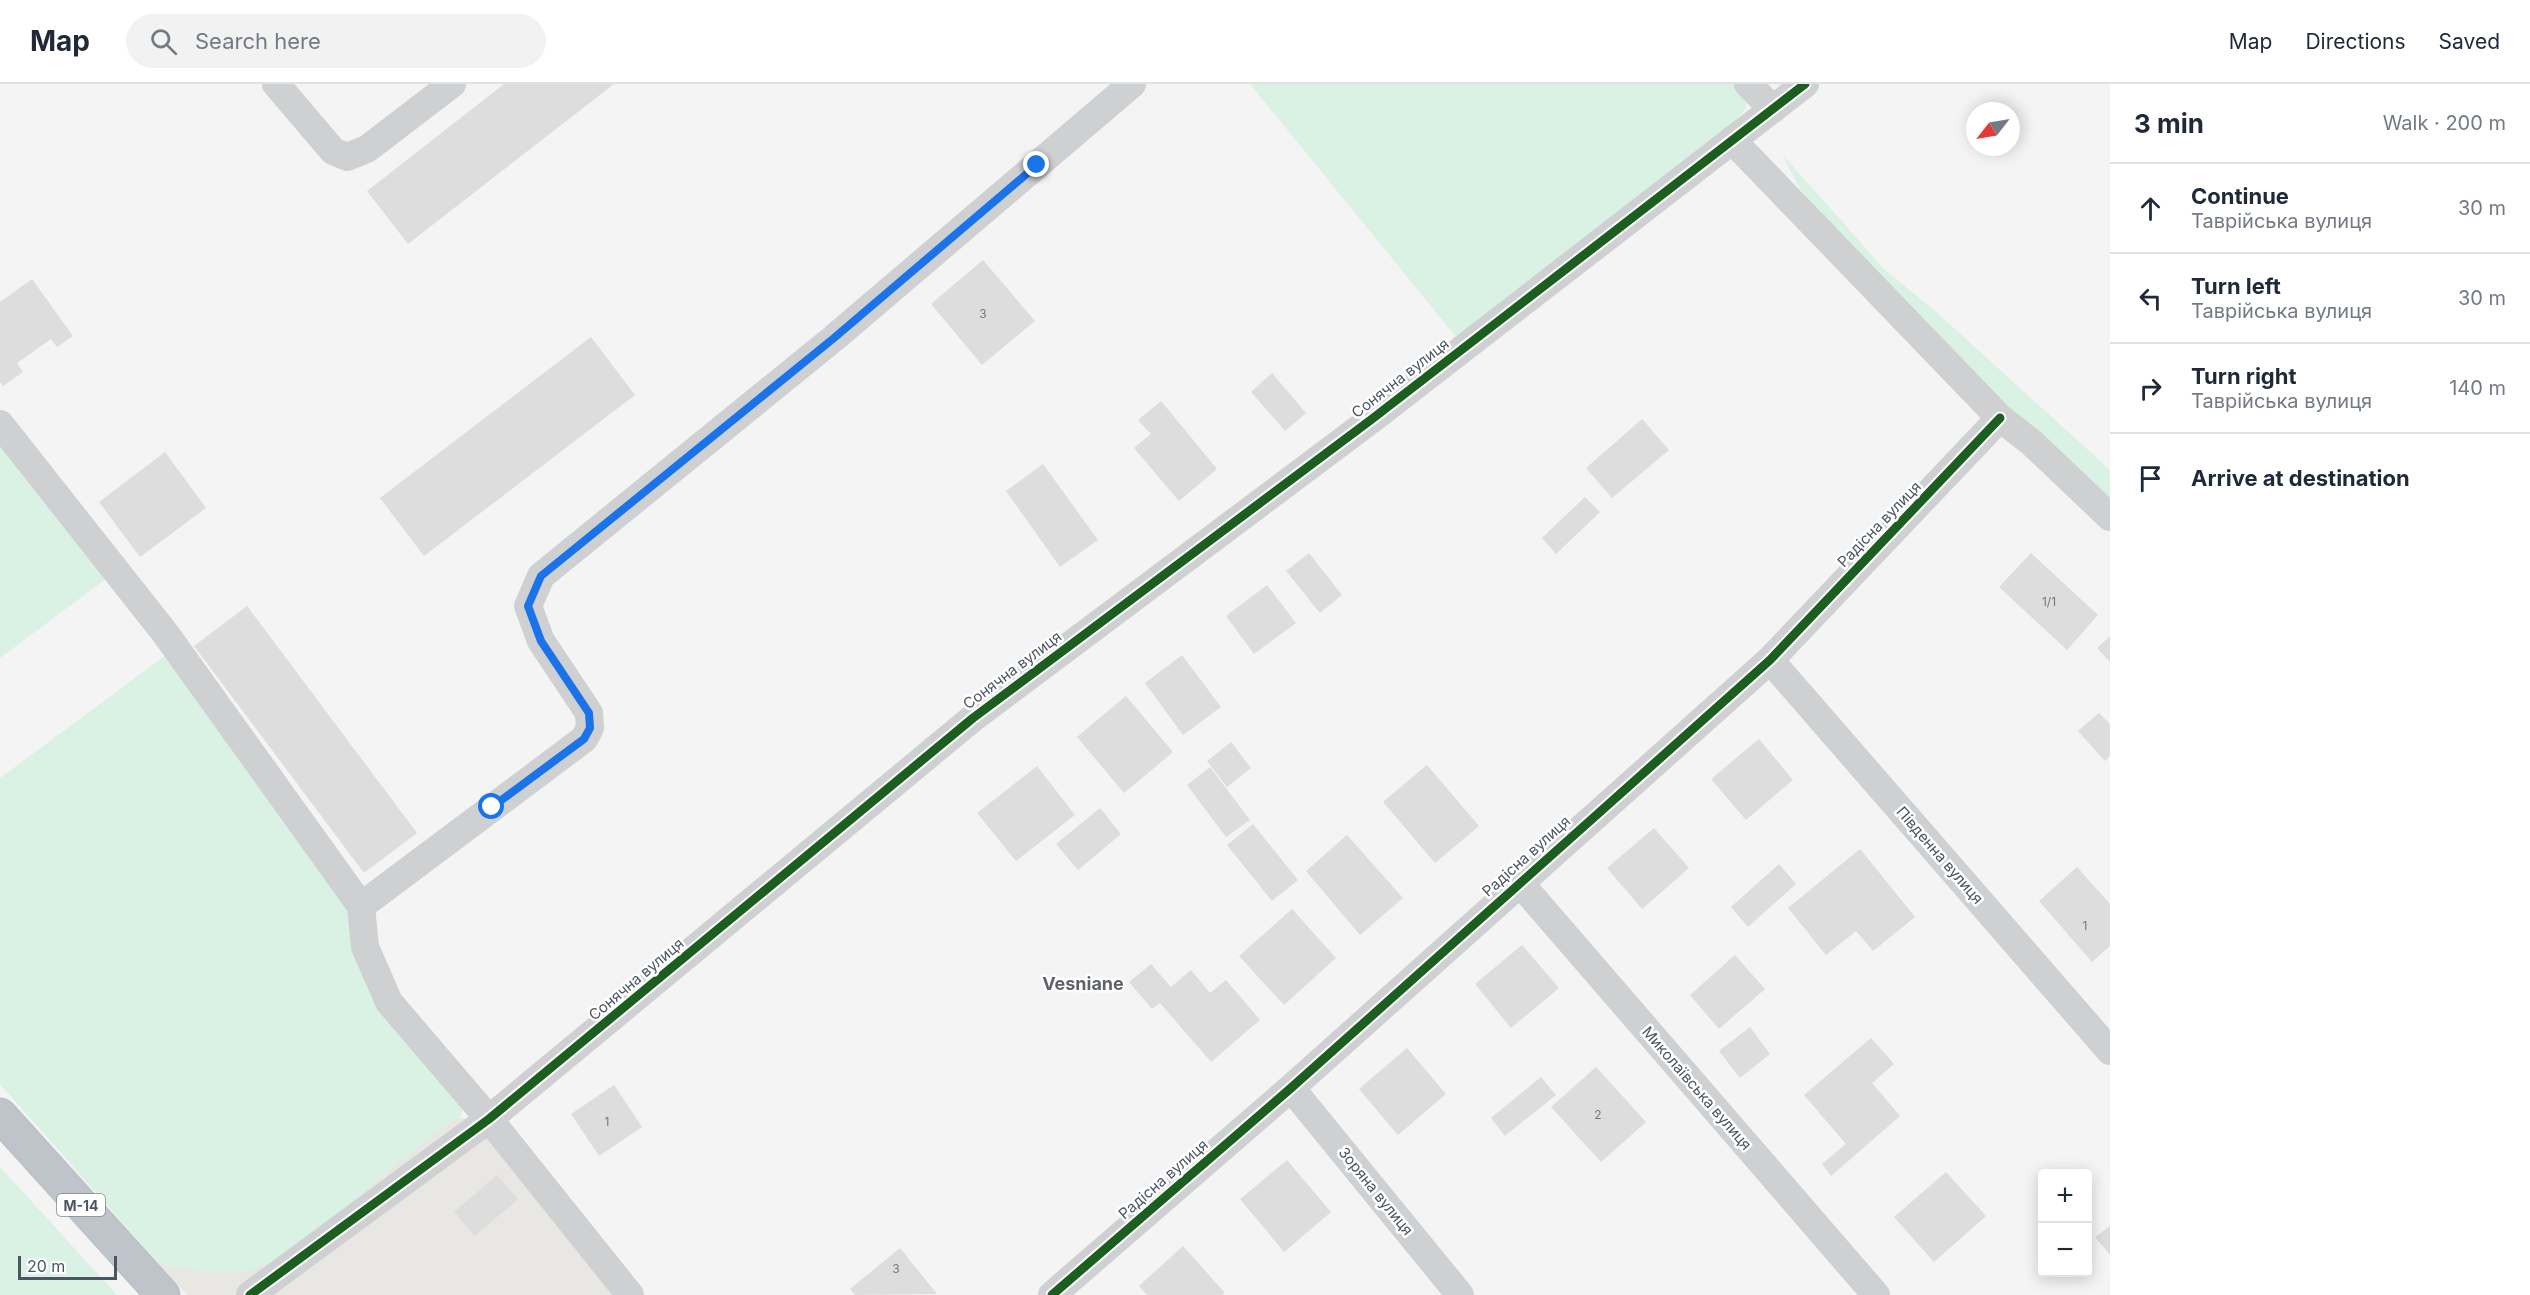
<!DOCTYPE html>
<meta charset="utf-8">
<style>
body{margin:0;font-family:Inter,sans-serif;background:#f2f2f3;color:#1f2937}
.controls{position:absolute;right:18px;bottom:18px;display:grid;overflow:hidden;border-radius:6px;box-shadow:0 3px 15px #0003}
.controls button{width:54px;height:54px;display:grid;place-items:center;padding:0;border:0;border-bottom:2px solid #e0e1e3;background:#fff;color:#1f2937;font:30px sans-serif}
.compass{position:absolute;left:1966px;top:18px;width:54px;height:54px;border-radius:50%;background:#fff;box-shadow:0 3px 15px #0003;rotate:239deg}
.scale{position:absolute;left:18px;bottom:15px;width:99px;box-sizing:border-box;padding-left:6px;border:3px solid #4a5661;border-top:0;font-size:16px;line-height:21px;white-space:nowrap;color:#4a5661;-webkit-text-stroke:4px #fff;paint-order:stroke}
.stop{position:absolute;width:18px;height:18px;margin:-14px;border:4px solid #1a73e8;border-radius:50%;background:#fff}
.stop.end{background:#1a73e8;border-color:#fff;box-shadow:0 2px 6px #0008}
.list{margin:0;padding:0;list-style:none}
h2{display:flex;justify-content:space-between;align-items:center;height:78px;margin:0;padding:0 24px;font-size:26px}
h2 small{font-size:20px;font-weight:400;color:#747a83}
.list li{display:grid;grid-template-columns:39px 1fr auto;gap:18px;align-items:center;box-sizing:border-box;height:90px;padding:0 24px;border-top:2px solid #e0e1e3}
.list b{display:block;font-size:22px;white-space:nowrap}
.list p{margin:0;font-size:20px;white-space:nowrap;color:#747a83}
.list em{font-size:20px;font-style:normal;color:#747a83}
.icon{flex:none;width:33px;height:33px;fill:none;stroke:currentColor;stroke-width:2;stroke-linecap:round;stroke-linejoin:round}
.map{position:relative;flex:none;width:2110px;height:1211px;overflow:hidden}
header{display:flex;align-items:center;gap:36px;box-sizing:border-box;height:84px;padding:0 30px;background:#fff;border-bottom:2px solid #e0e1e3}
header strong{font-size:28px}
nav{display:flex;gap:33px;margin-inline-start:auto;font-size:21px}
.search{width:420px;height:54px;background:#f2f2f3;display:flex;align-items:center;gap:15px;box-sizing:border-box;padding:0 21px;border-radius:33px;color:#747a83;font-size:22px}
main{display:flex}
aside{flex:1;background:#fff}
.map>svg:first-child{display:block}
</style>
<header>
<strong>Map</strong>
<div class="search"><svg class="icon" aria-label="search" viewBox="0 0 24 24"><circle cx="10" cy="10" r="6"/><path d="M15 15l6 6"/></svg>Search here</div>
<nav><a>Map</a><a>Directions</a><a>Saved</a></nav>
</header>
<main>
<div class="map">
<svg width="2110" height="1211" viewBox="0 0 2110 1211">
<rect width="100%" height="100%" fill="#f4f4f4"/>
<path fill="#e8e7e3" d="M460,1034L471,1035L616,1211H187L158,1179L213,1187L244,1188L442,1043Z"/>
<g fill="#d9f2e3">
<path d="M1250,0H1741C1750,17 1749,22 1736,37L1457,254Z"/>
<path d="M1782,70L1885,186L1934,226L2110,386V424L2037,355L1829,139L1800,105Z"/>
<path d="M0,354L107,494L0,574Z"/>
<path d="M166,571L351,832L458,1010L463,1026L460,1034L442,1043L282,1175L244,1188L213,1187L158,1179L0,1000V694Z"/>
<path d="M0,1083L117,1211H0Z"/>
</g>
<g fill="#ddddde">
<path d="M504,0H614L408,160L367,107Z"/>
<path d="M983,176L1035,237L982,281L931,220Z"/>
<path d="M32,195L73,252L57,263L51,255L17,279L23,288L3,302L0,298V218Z"/>
<path d="M591,253L635,311L424,472L380,414Z"/>
<path d="M1272,289L1306,329L1285,347L1251,308Z"/>
<path d="M1161,317L1217,385L1179,417L1134,364L1151,350L1138,336Z"/>
<path d="M1642,335L1669,366L1612,414L1586,384Z"/>
<path d="M165,368L206,424L140,473L99,418Z"/>
<path d="M1043,380L1098,456L1060,483L1006,407Z"/>
<path d="M1585,413L1600,428L1556,470L1542,454Z"/>
<path d="M1309,469L1342,511L1320,529L1286,487Z"/>
<path d="M2031,469L2098,531L2067,566L1999,503Z"/>
<path d="M1267,501L1296,539L1254,570L1226,532Z"/>
<path d="M247,522L417,749L364,789L194,562Z"/>
<path d="M2110,552V578L2097,564Z"/>
<path d="M1182,571L1221,623L1183,651L1145,599Z"/>
<path d="M1126,612L1173,668L1124,709L1077,653Z"/>
<path d="M2099,629L2110,640V672L2105,677L2078,647Z"/>
<path d="M1759,655L1793,696L1746,736L1711,695Z"/>
<path d="M1231,658L1251,684L1227,703L1207,677Z"/>
<path d="M1427,681L1479,742L1435,779L1383,718Z"/>
<path d="M1037,682L1075,731L1016,777L977,729Z"/>
<path d="M1210,683L1250,736L1226,753L1187,701Z"/>
<path d="M1100,724L1121,750L1078,786L1056,760Z"/>
<path d="M1253,740L1298,796L1272,817L1227,761Z"/>
<path d="M1654,744L1689,784L1642,825L1607,784Z"/>
<path d="M1347,751L1403,814L1360,851L1306,787Z"/>
<path d="M1860,765L1915,833L1873,867L1856,847L1826,871L1788,824Z"/>
<path d="M1779,780L1796,800L1748,843L1731,823Z"/>
<path d="M2077,783L2110,820V862L2092,878L2039,817Z"/>
<path d="M1292,825L1336,874L1284,921L1239,872Z"/>
<path d="M1522,861L1559,904L1511,944L1475,900Z"/>
<path d="M1735,871L1765,905L1719,945L1690,911Z"/>
<path d="M1151,880L1171,903L1191,886L1210,909L1226,896L1260,936L1211,978L1160,919L1152,925L1129,898Z"/>
<path d="M1750,943L1770,970L1740,994L1719,967Z"/>
<path d="M1871,954L1894,980L1872,999L1900,1032L1831,1092L1822,1080L1846,1060L1804,1011Z"/>
<path d="M1407,964L1446,1010L1398,1051L1359,1005Z"/>
<path d="M1596,983L1646,1038L1601,1078L1551,1023Z"/>
<path d="M1541,993L1556,1011L1505,1052L1491,1034Z"/>
<path d="M614,1001L642,1043L599,1072L571,1030Z"/>
<path d="M1287,1076L1331,1128L1284,1168L1240,1115Z"/>
<path d="M1946,1088L1986,1132L1934,1178L1894,1133Z"/>
<path d="M497,1091L518,1115L475,1152L454,1128Z"/>
<path d="M2110,1142V1171L2095,1153Z"/>
<path d="M1183,1162L1225,1209L1222,1211H1147L1139,1202Z"/>
<path d="M900,1164L937,1210L855,1211L850,1205Z"/>
</g>
<g fill="none" stroke-linecap="round" stroke-linejoin="round">
<g stroke="#b9bec3" stroke-width="35">
<path id="highway" d="M0,1031L163,1211"/>
</g>
<g stroke="#ced0d2" stroke-width="28">
<path d="M276,0L333,67L347,73L367,65L452,0"/>
<path d="M1748,0L1773,25"/>
<path d="M1732,56L2000,334L2032,359L2110,433"/>
<path d="M0,340L165,549L361,822L365,863L389,918L489,1035L630,1211"/>
<path d="M1770,576L2110,967"/>
<path d="M1519,798L1876,1211"/>
<path d="M361,822L584,655L590,644L589,629L541,557L528,522L541,492L834,254L1132,0"/>
<path d="M1291,1004L1460,1211"/>
<path d="M250,1211L489,1035L973,634L1372,335L1805,0"/>
<path d="M1052,1211L1291,1004L1770,576L2000,334"/>
</g>
<use href="#highway" stroke="#bec4c9" stroke-width="33"/>
<g stroke="#fff" stroke-width="13">
<g id="cycleway">
<path d="M250,1211L489,1035L973,634L1372,335L1805,0"/>
<path d="M1052,1211L1291,1004L1770,576L2000,334"/>
</g>
</g>
<use href="#cycleway" stroke="#1b5e20" stroke-width="9"/>
</g>
<g fill="none" stroke-linecap="round" stroke-linejoin="round">
<path stroke="#1a73e8" stroke-width="8" d="M492,723L584,655L590,644L589,629L541,557L528,522L541,492L834,254L1037,81"/>
</g>
<g text-anchor="middle" dominant-baseline="central" stroke-width="5" stroke-linejoin="round" paint-order="stroke">
<g font-size="12" fill="#707881">
<text x="983" y="229">3</text>
<text x="2049" y="517">1/1</text>
<text x="2085" y="841">1</text>
<text x="1598" y="1030">2</text>
<text x="607" y="1037">1</text>
<text x="896" y="1184">3</text>
</g>
<rect fill="#fff" stroke="#808990" stroke-width="1.5" x="57" y="1110" width="48" height="22" rx="4.5"/>
<g font-size="14" font-weight="bold" fill="#4a5661">
<text x="81" y="1121">М-14</text>
</g>
<g font-size="15" fill="#4a5661" stroke="#fff">
<text transform="translate(1400 294) rotate(-38)">Сонячна вулиця</text>
<text transform="translate(1879 440) rotate(-46)">Радісна вулиця</text>
<text transform="translate(1012 586) rotate(-37)">Сонячна вулиця</text>
<text transform="translate(1940 771) rotate(49)">Південна вулиця</text>
<text transform="translate(1526 772) rotate(-42)">Радісна вулиця</text>
<text transform="translate(636 895) rotate(-40)">Сонячна вулиця</text>
<text transform="translate(1697 1004) rotate(49)">Миколаївська вулиця</text>
<text transform="translate(1163 1095) rotate(-41)">Радісна вулиця</text>
<text transform="translate(1376 1107) rotate(51)">Зоряна вулиця</text>
</g>
<g font-size="18" font-weight="bold" fill="#5f6368" stroke="#fff">
<text x="1083" y="899">Vesniane</text>
</g>
</g>
</svg>
<div class="controls">
<button>+</button>
<button>−</button>
</div>
<svg class="compass" viewBox="-18 -18 36 36"><path d="M0-13l5 13h-10z" fill="#e53935"/><path d="M0 13l5-13h-10z" fill="#747a83"/></svg>
<div class="scale">20 m</div>
<div class="stop" style="left:492px;top:723px"></div>
<div class="stop end" style="left:1037px;top:81px"></div>
</div>
<aside>
<h2>3 min<small>Walk · 200 m</small></h2>
<ul class="list">
<li><svg class="icon" aria-label="ahead" viewBox="0 0 24 24"><path d="M12 20V5M6 11l6-6 6 6"/></svg><div><b>Continue</b><p>Таврійська вулиця</p></div><em>30 m</em></li>
<li><svg class="icon" aria-label="left" viewBox="0 0 24 24"><path d="M17 20v-9H6M10 6l-5 5 5 5"/></svg><div><b>Turn left</b><p>Таврійська вулиця</p></div><em>30 m</em></li>
<li><svg class="icon" aria-label="right" viewBox="0 0 24 24"><path d="M7 20v-9h11M14 6l5 5-5 5"/></svg><div><b>Turn right</b><p>Таврійська вулиця</p></div><em>140 m</em></li>
<li><svg class="icon" aria-label="arrive" viewBox="0 0 24 24"><path d="M6 21V4h12l-3 4 3 4H6"/></svg><div><b>Arrive at destination</b></div></li>
</ul>
</aside>
</main>
